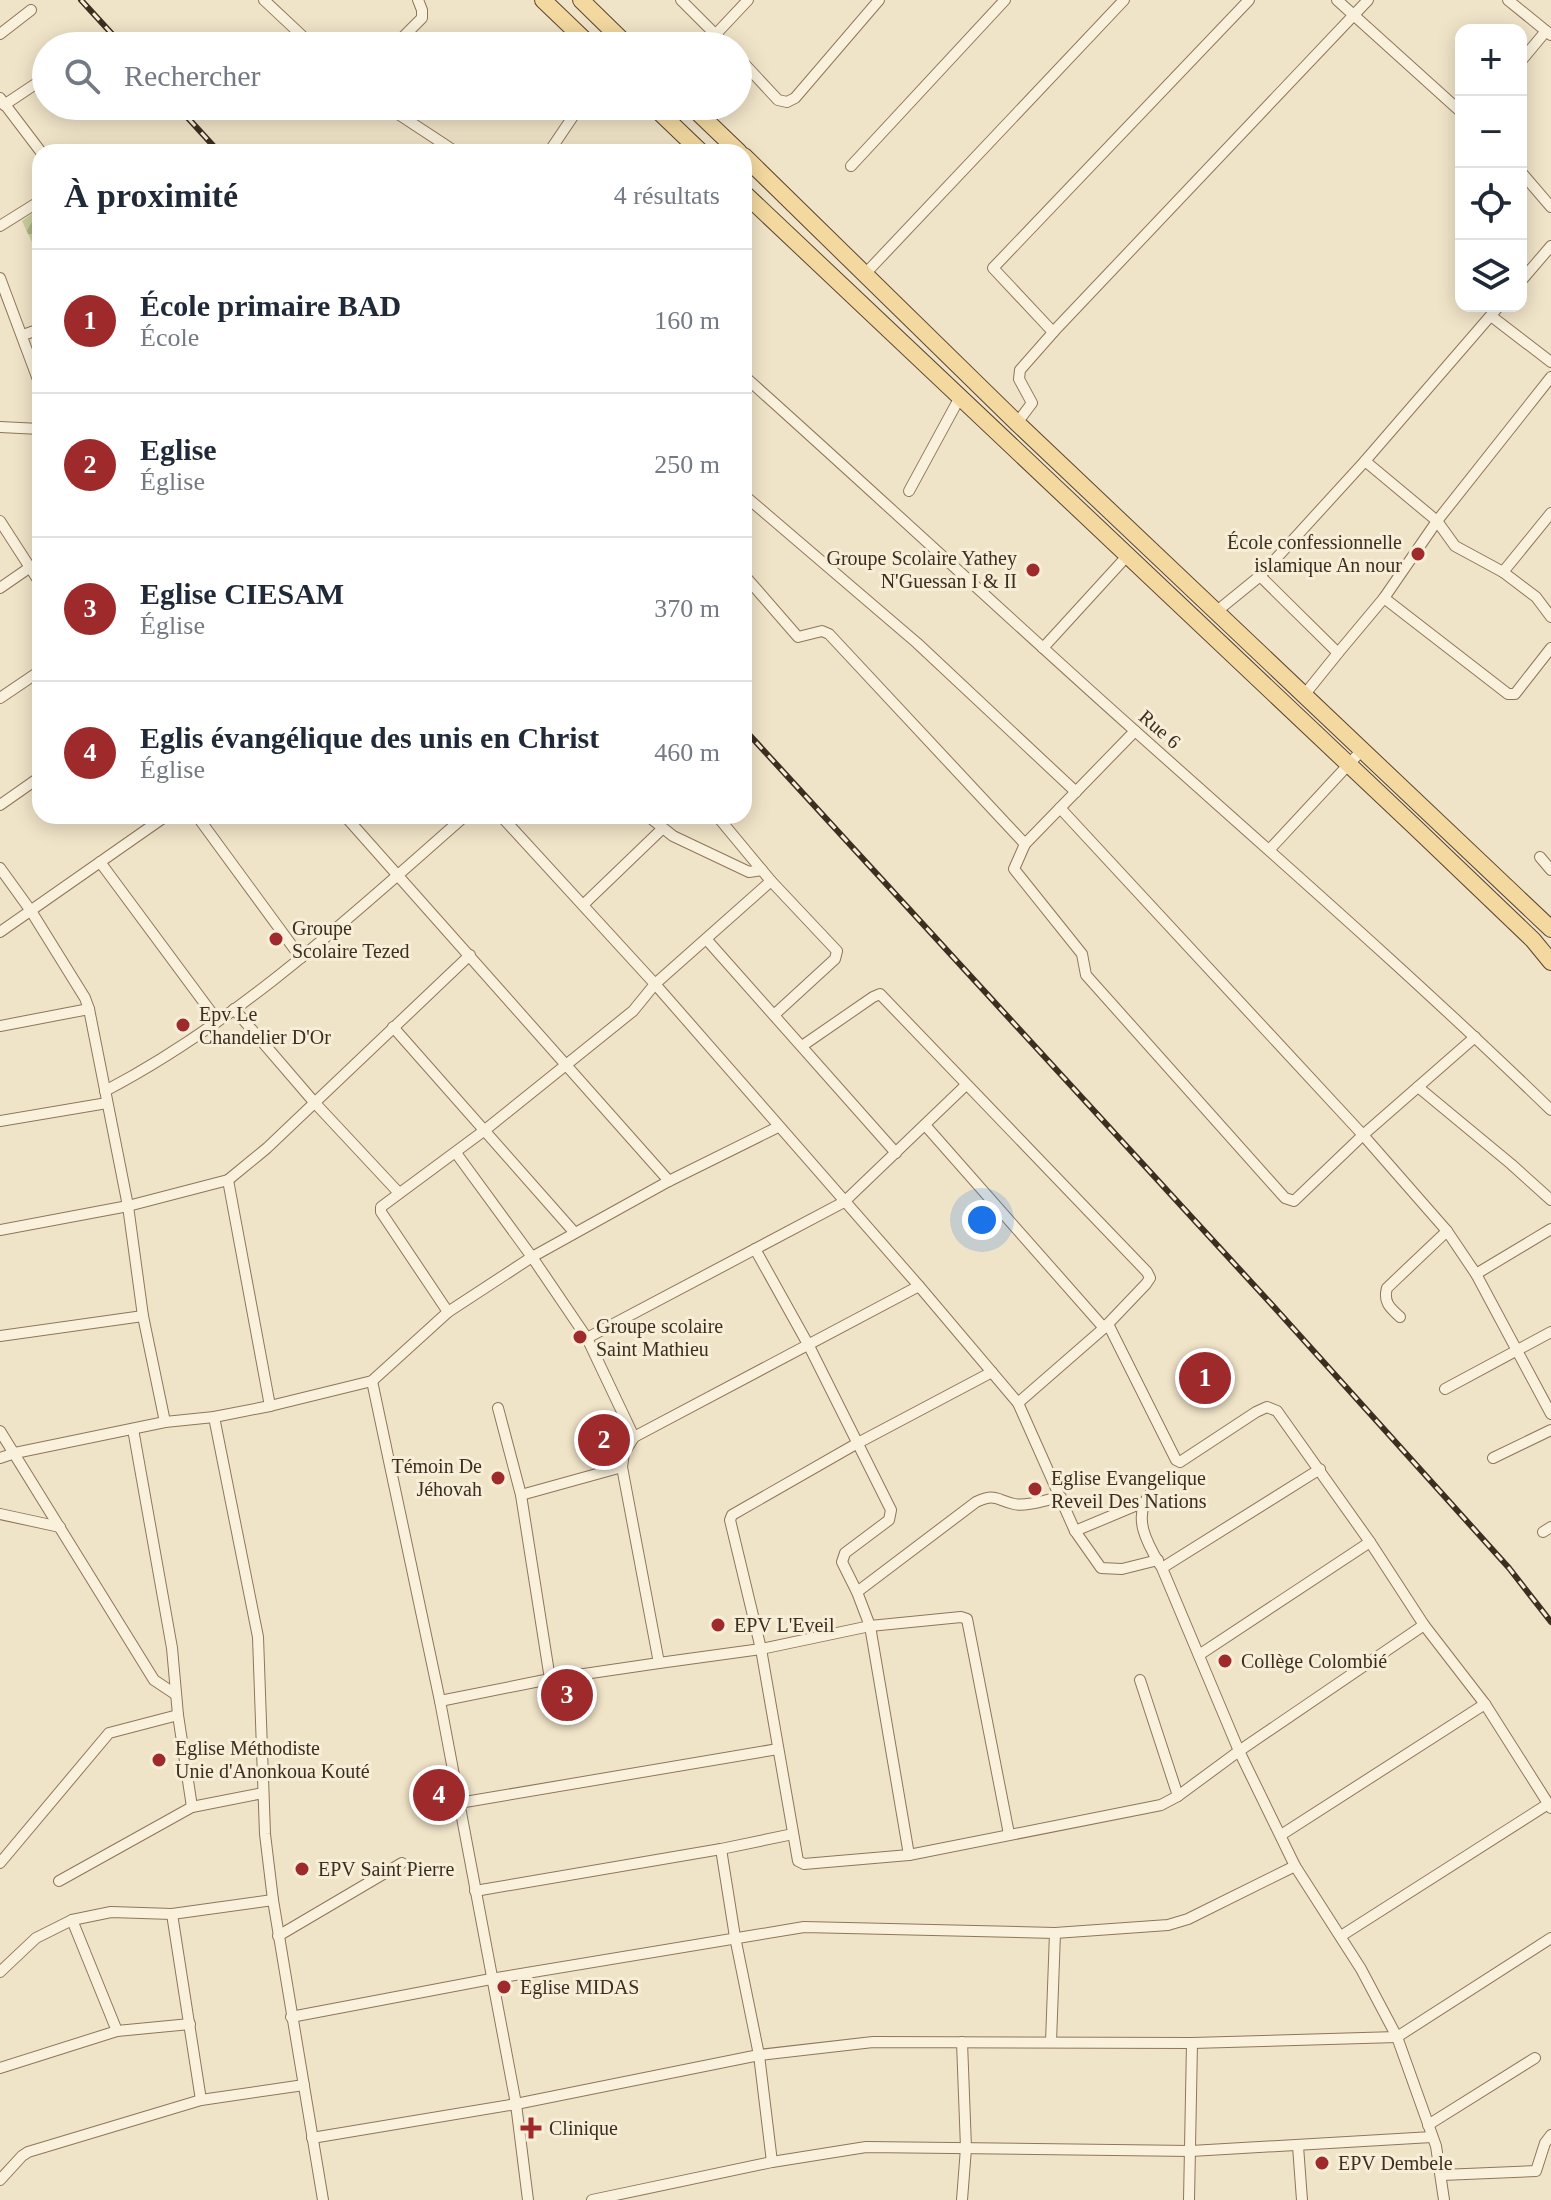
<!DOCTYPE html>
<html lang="fr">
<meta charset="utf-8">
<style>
body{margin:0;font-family:Georgia,serif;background:#f2f2f3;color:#1f2937}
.controls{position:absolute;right:24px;top:24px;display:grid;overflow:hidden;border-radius:16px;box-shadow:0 4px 20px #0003}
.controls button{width:72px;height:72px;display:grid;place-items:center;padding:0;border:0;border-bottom:2px solid #e0e1e3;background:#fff;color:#1f2937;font:40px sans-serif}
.you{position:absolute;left:982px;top:1220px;width:28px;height:28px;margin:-20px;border:6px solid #fff;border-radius:50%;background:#1a73e8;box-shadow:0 0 0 12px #1a73e833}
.badge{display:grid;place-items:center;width:52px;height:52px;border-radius:50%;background:#9e2a2b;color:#fff;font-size:26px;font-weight:700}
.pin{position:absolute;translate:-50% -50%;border:4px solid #fff;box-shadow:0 2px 8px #0006}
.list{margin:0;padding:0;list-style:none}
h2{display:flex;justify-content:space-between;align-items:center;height:104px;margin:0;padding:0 32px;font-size:34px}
h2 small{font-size:26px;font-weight:400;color:#747a83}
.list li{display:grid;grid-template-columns:52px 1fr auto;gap:24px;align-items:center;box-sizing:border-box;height:144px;padding:0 32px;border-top:2px solid #e0e1e3}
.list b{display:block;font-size:30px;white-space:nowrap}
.list p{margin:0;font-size:26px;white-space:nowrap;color:#747a83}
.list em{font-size:26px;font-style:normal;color:#747a83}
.icon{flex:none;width:44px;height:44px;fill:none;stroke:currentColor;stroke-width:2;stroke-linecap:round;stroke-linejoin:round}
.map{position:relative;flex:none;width:1551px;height:2200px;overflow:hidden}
.search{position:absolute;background:#fff;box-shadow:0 4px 20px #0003;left:32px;top:32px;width:720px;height:88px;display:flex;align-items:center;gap:20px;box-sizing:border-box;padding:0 28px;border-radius:44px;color:#747a83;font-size:30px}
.panel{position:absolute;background:#fff;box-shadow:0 4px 20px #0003;left:32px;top:144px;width:720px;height:680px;border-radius:24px}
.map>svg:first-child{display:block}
</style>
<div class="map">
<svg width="1551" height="2200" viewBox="0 0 1551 2200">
<defs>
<pattern id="forest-firs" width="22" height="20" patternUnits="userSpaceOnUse" patternTransform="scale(2)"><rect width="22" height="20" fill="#c9cf9b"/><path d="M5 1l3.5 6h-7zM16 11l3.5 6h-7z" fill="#aeb285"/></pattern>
</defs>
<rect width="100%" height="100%" fill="#f0e4c8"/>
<path fill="url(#forest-firs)" d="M36,211L40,217V251L37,253L22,221Z"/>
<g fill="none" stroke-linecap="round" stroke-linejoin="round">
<g stroke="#8d765c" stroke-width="12">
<g id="minor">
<path d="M264,0L313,46"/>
<path d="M681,0L727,46"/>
<path d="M1337,0L1461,112"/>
<path d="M1508,0L1551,35"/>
<path d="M0,34L31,10"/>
<path d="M716,34L748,0"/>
<path d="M394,46L422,18V10L418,0"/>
<path d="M738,57L778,100L787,102L795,98L879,0"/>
<path d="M1521,61L1546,31"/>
<path d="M0,98L41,152"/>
<path d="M4,105L46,77"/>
<path d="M386,106L456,152"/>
<path d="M549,152L580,106"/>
<path d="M851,166L1005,0"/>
<path d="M1521,172L1551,207"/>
<path d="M0,226L40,201"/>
<path d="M865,274L1124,0"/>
<path d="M0,278L40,385"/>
<path d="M1521,281L1551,246"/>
<path d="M1491,316L1551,362"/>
<path d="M1053,332L993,268L1249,0"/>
<path d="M23,335L40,329"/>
<path d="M744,376C875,493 1003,613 1134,730C1275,856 1416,979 1551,1110"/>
<path d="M1017,423L1032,403L1019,379L1020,370L1057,328L1368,0"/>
<path d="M0,427L40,429"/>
<path d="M1365,461L1437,521L1455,546L1503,572L1536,597L1551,617"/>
<path d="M909,491L960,397"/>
<path d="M744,495L917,643L1076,792"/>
<path d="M0,521L40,583"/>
<path d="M1503,572L1551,513"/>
<path d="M744,575L798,637L822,631L829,634L1025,844"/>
<path d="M1260,576L1338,653L1305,694"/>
<path d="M0,588L29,568"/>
<path d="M1384,598L1508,694H1515L1551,648"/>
<path d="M1217,611L1260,576L1365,461L1499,306"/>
<path d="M1043,648L1128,555"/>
<path d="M1338,653L1384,598L1437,521L1551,377"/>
<path d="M0,698L40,671"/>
<path d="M1135,731L1025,844L1014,869L1082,954L1086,975L1285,1198L1294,1201L1363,1135L1475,1037"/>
<path d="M0,805L40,777"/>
<path d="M1060,808L1363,1135L1447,1231L1476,1274L1551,1414"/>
<path d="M197,816L301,958"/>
<path d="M345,816L669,1181"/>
<path d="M501,816L655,984L919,1286L1018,1403L1075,1531L1101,1568L1122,1569L1158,1560"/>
<path d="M648,816L673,836L749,872L762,870"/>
<path d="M1270,849L1363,749"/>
<path d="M1540,857L1551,870"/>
<path d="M100,862L217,1020"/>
<path d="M0,868L31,911L85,998L89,1009L128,1206L143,1316L165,1422"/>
<path d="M771,881L837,951L835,959L774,1015"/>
<path d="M583,905L662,829"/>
<path d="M0,932L166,816"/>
<path d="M707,940L896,1153"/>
<path d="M234,1009L314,1102L399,1193"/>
<path d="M0,1026L89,1009"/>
<path d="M393,1027L574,1232"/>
<path d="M802,1046L873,997L880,994L1147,1272L1150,1278L1146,1284L1104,1328L925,1125"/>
<path d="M1418,1087L1511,1164L1551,1200"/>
<path d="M105,1091C239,1021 352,915 465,816"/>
<path d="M0,1121L107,1103"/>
<path d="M456,1153L532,1257L587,1338L634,1437"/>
<path d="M228,1180L267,1148L470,955"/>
<path d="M0,1230L128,1206L228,1180L270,1406"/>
<path d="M755,1249L809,1346L891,1510L889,1520L845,1553L842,1562L857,1592L870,1626L909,1855"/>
<path d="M1476,1274L1551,1229"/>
<path d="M919,1286L634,1437L624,1453L622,1467L659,1663L761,1649L870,1626L961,1617L967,1619L1009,1834"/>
<path d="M448,1312L381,1212V1207L485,1130L633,1011L655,984L771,881L717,816"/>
<path d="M1400,1317C1390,1308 1383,1302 1387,1288L1447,1231"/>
<path d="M1108,1324L1176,1460L1180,1462L1256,1412L1267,1407L1277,1411L1370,1542L1424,1625L1485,1704L1551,1808"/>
<path d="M0,1336L143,1316"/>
<path d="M587,1338L844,1202L966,1085"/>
<path d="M992,1372L856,1444L732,1515L730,1520L761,1649L798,1861L804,1864L909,1855L1161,1805L1178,1796L1239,1751L1424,1625"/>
<path d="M372,1381L440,1701L516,2104L528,2200"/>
<path d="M1445,1389L1551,1332"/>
<path d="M1018,1403L1104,1328"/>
<path d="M498,1408L521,1495L550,1679"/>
<path d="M214,1417L258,1637L265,1834L273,1900L323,2200"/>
<path d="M133,1429L172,1648L178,1715L192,1807L263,1793"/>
<path d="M0,1431L154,1680L175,1694"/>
<path d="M0,1458L15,1453L165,1422L214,1417L270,1406L372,1381L448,1312L532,1257L669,1181L778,1127"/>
<path d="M1493,1458L1551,1430"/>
<path d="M1320,1469L1162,1568L1239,1751L1295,1866L1361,1969L1397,2037L1436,2146L1444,2200"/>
<path d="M1150,1494C1132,1517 1147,1543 1160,1565"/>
<path d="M521,1495L622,1467"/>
<path d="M0,1514L60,1527"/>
<path d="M1075,1531L1142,1503"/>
<path d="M1543,1532L1551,1527"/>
<path d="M857,1592L976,1502C996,1493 996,1500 1014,1504C1027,1507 1048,1499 1061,1497"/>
<path d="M1199,1655L1370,1542"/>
<path d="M1140,1680L1178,1796"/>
<path d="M440,1701L550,1679L659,1663"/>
<path d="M459,1803L778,1749"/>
<path d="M1281,1835L1485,1704"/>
<path d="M721,1849L735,1937L759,2055L772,2162"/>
<path d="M0,1863L109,1733L178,1715"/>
<path d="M59,1881L192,1807"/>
<path d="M475,1891L721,1849L793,1834"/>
<path d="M172,1914L201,2100"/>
<path d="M72,1920L117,2031"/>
<path d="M278,1936L402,1863"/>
<path d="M1341,1936L1548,1804"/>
<path d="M0,1972L36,1938L72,1920L111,1912L172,1914L273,1900"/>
<path d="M291,2017L491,1979L804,1927L1055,1933L1168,1925L1188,1919L1295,1866"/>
<path d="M1051,2042L1055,1933"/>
<path d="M0,2068L117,2031L190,2024"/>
<path d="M1428,2125L1535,2058"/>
<path d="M312,2138L516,2104L759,2055L873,2042L1192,2043L1397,2037L1551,1938"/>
<path d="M1298,2146L1302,2200"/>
<path d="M1442,2175L1536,2171L1545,2143L1551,2135"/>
<path d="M0,2180L22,2156L28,2152L201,2100L304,2085"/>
<path d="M592,2200L772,2162L866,2147L1191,2151L1432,2137"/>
<path d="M962,2200L966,2148L962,2042"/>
<path d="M1189,2200L1192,2043"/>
</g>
</g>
<g stroke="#5b4430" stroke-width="18">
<g id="primary">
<path d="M543,0L591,46"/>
<path d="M581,0L628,46"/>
<path d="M653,106L701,152"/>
<path d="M691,106L739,152"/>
<path d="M744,156L1017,423L1551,929"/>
<path d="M744,193L1416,828L1533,940L1551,962"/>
</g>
</g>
<use href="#minor" stroke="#faf1dc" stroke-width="10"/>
<use href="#primary" stroke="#f3d9a0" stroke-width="16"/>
<g stroke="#3d2e20" stroke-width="6">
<g id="rail">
<path d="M81,0L123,46"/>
<path d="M177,106L219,152"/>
<path d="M744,729L1274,1307L1509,1568L1551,1622"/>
</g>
</g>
<use href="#rail" stroke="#f7eed8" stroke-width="3" stroke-dasharray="9" stroke-linecap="butt"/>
</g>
<g fill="#9e2a2b" stroke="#f7eed8" stroke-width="3">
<circle cx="1418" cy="554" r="8"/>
<circle cx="1033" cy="570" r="8"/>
<circle cx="276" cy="939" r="8"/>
<circle cx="183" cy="1025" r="8"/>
<circle cx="580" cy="1337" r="8"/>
<circle cx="498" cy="1478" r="8"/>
<circle cx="1035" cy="1489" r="8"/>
<circle cx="718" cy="1625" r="8"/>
<circle cx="1225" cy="1661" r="8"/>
<circle cx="159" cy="1760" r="8"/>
<circle cx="302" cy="1869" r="8"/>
<circle cx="504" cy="1987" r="8"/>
<path d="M527 2116h8v8h8v8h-8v8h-8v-8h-8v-8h8z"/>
<circle cx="1322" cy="2163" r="8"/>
</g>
<g text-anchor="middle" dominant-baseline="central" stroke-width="6" stroke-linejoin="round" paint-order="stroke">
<g font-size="20" fill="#3d2e20" stroke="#f7eed8" text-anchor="start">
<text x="1402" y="542" text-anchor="end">École confessionnelle<tspan x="1402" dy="23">islamique An nour</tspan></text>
<text x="1017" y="558" text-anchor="end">Groupe Scolaire Yathey<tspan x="1017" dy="23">N'Guessan I &amp; II</tspan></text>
<text x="292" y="928">Groupe<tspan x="292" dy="23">Scolaire Tezed</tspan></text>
<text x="199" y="1014">Epv Le<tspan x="199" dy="23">Chandelier D'Or</tspan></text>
<text x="596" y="1326">Groupe scolaire<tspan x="596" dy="23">Saint Mathieu</tspan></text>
<text x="482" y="1466" text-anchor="end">Témoin De<tspan x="482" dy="23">Jéhovah</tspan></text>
<text x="1051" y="1478">Eglise Evangelique<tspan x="1051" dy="23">Reveil Des Nations</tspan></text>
<text x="734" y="1625">EPV L'Eveil</text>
<text x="1241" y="1661">Collège Colombié</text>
<text x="175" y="1748">Eglise Méthodiste<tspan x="175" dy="23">Unie d'Anonkoua Kouté</tspan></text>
<text x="318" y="1869">EPV Saint Pierre</text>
<text x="520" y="1987">Eglise MIDAS</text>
<text x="549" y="2128">Clinique</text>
<text x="1338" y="2163">EPV Dembele</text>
</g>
<g font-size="20" fill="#3d2e20" stroke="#f7eed8">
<text transform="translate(1160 729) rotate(41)">Rue 6</text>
</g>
</g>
</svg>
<div class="controls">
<button>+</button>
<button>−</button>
<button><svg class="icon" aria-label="locate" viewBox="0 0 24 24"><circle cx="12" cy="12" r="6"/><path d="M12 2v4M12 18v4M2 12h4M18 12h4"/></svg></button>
<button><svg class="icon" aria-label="layers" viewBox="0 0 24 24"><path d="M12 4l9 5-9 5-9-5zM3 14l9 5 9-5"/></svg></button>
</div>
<div class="you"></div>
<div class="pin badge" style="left:1205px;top:1378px">1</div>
<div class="pin badge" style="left:604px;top:1440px">2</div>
<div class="pin badge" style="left:567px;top:1695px">3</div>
<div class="pin badge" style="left:439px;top:1795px">4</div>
<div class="search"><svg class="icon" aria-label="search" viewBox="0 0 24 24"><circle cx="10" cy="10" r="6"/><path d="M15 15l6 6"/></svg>Rechercher</div>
<section class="panel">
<h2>À proximité<small>4 résultats</small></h2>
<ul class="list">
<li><span class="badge">1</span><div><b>École primaire BAD</b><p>École</p></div><em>160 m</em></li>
<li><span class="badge">2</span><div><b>Eglise</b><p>Église</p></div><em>250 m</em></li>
<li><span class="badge">3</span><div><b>Eglise CIESAM</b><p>Église</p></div><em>370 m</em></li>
<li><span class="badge">4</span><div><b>Eglis évangélique des unis en Christ</b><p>Église</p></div><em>460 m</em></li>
</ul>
</section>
</div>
